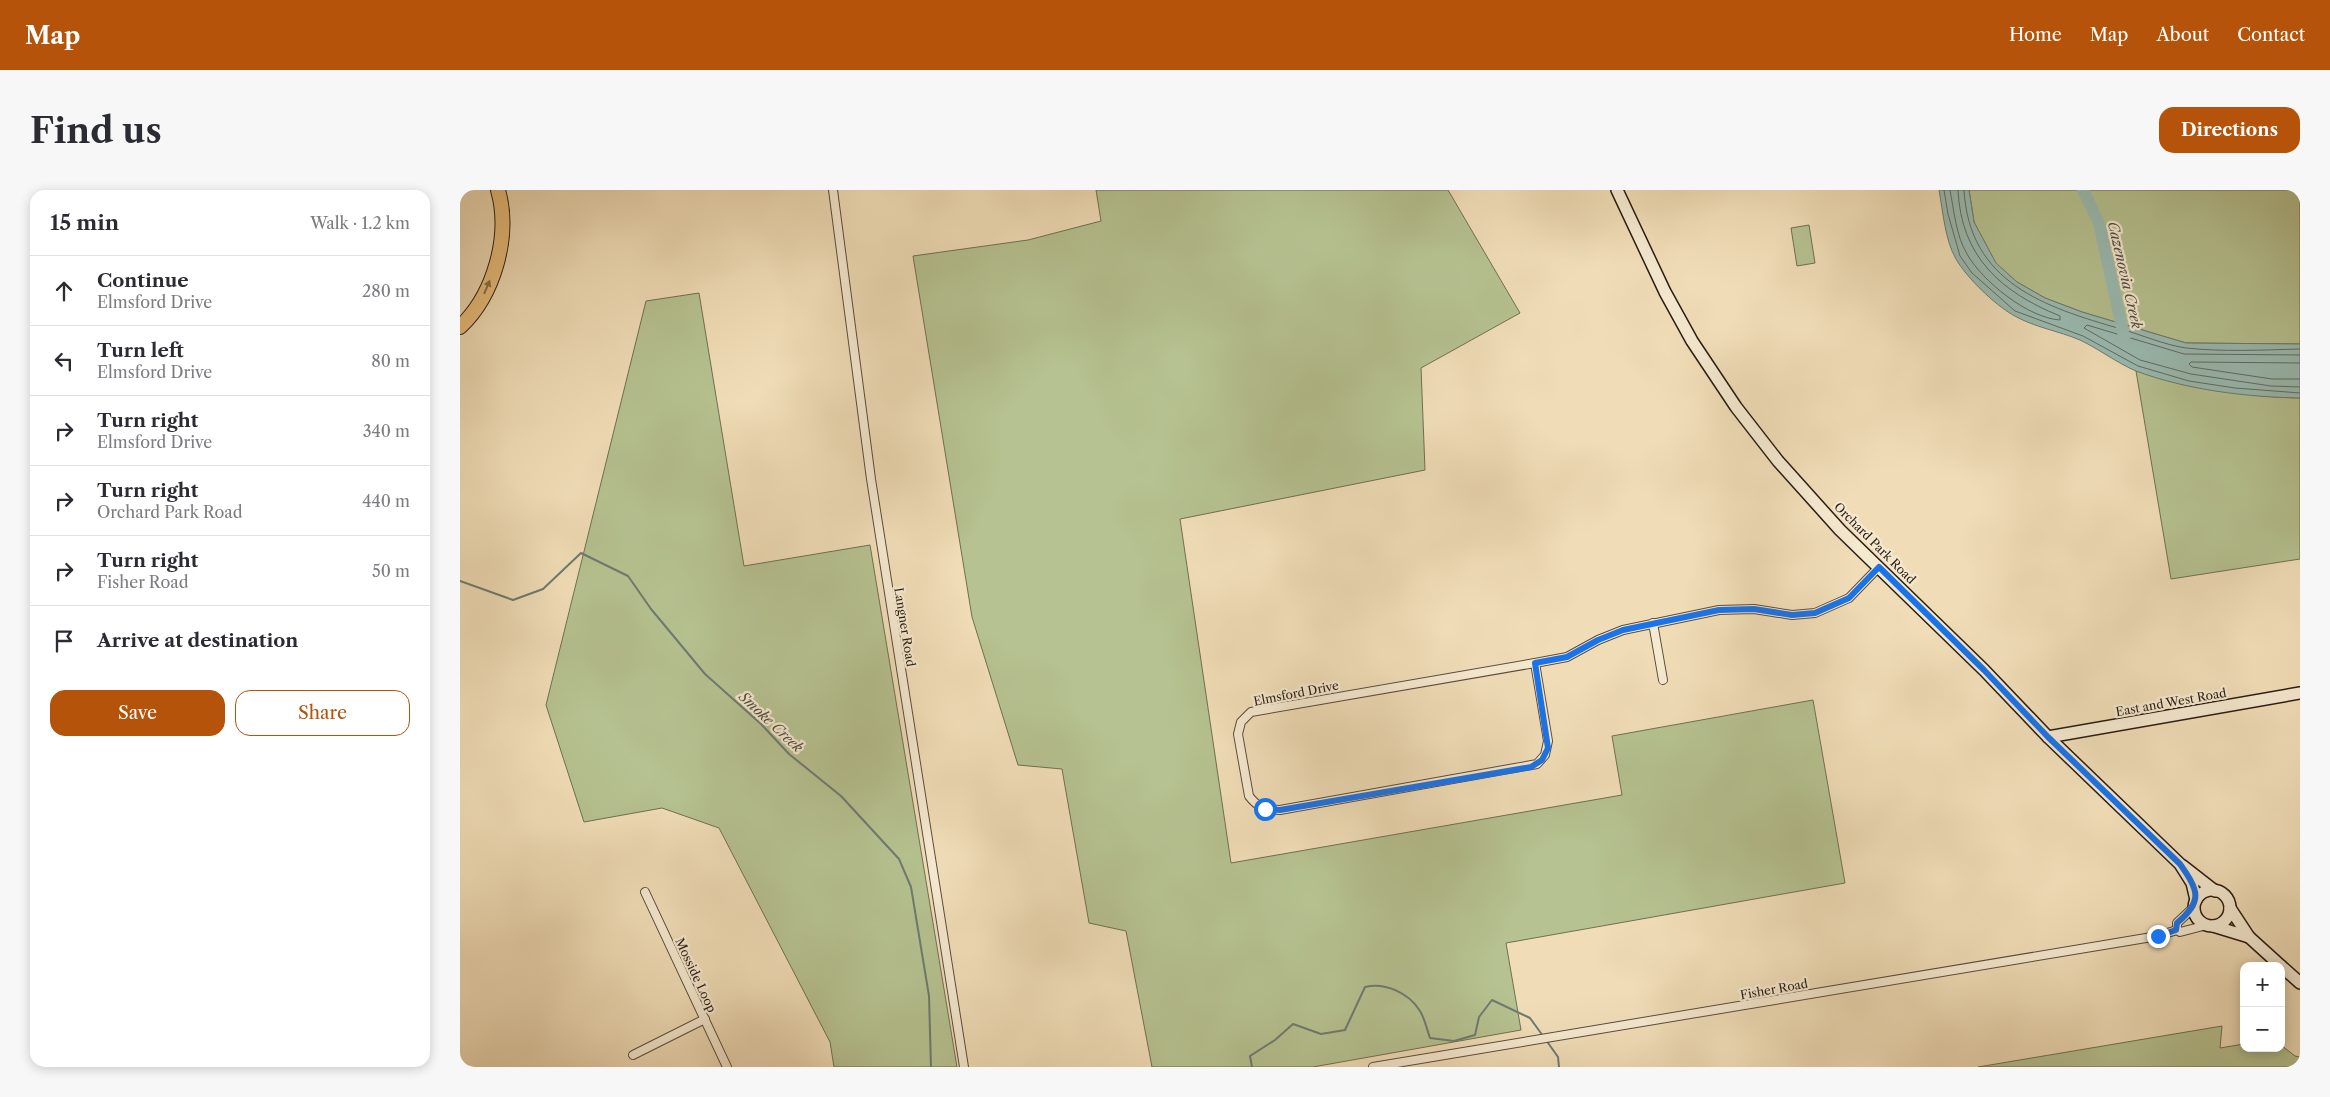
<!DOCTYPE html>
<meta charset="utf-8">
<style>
body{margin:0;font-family:"Libre Caslon Text",serif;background:#f7f7f7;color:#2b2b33}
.controls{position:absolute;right:15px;bottom:15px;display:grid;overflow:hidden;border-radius:10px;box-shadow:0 2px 12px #0003}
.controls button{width:45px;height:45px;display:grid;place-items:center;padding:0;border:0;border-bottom:1px solid #e1e1e2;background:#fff;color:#2b2b33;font:25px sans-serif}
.stop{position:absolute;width:15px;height:15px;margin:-11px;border:4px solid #1a73e8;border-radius:50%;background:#fff}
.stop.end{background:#1a73e8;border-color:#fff;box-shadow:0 1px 5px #0008}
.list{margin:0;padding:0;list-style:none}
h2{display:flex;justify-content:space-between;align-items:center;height:65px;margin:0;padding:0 20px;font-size:21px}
h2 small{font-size:16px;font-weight:400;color:#7c7c81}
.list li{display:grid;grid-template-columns:32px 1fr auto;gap:15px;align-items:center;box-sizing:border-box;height:70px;padding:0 20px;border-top:1px solid #e1e1e2}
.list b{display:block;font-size:19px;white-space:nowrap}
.list p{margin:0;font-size:16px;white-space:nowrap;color:#7c7c81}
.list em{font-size:16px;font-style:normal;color:#7c7c81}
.actions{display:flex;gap:10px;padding:15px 20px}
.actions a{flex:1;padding:11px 0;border:1px solid #b45309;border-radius:15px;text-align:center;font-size:18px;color:#b45309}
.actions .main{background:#b45309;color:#fff}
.icon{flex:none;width:28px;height:28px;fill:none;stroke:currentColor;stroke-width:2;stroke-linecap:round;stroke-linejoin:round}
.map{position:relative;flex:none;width:1840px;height:877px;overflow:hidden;border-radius:15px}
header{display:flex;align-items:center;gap:30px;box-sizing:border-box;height:70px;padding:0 25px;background:#b45309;color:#fff}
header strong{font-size:24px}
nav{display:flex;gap:28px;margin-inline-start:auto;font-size:18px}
.intro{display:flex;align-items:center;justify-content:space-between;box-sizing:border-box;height:120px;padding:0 30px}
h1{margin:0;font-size:35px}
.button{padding:12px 22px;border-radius:15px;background:#b45309;color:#fff;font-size:18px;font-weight:700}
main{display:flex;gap:30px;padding:0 30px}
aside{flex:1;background:#fff;border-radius:15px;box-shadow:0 2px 12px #0003}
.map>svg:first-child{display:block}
</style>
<header>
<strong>Map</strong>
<nav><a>Home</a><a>Map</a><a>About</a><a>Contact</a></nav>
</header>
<div class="intro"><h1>Find us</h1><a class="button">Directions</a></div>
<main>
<aside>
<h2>15 min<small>Walk · 1.2 km</small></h2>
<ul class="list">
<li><svg class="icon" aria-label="ahead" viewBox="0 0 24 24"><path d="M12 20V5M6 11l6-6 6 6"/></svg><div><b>Continue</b><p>Elmsford Drive</p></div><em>280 m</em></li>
<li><svg class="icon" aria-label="left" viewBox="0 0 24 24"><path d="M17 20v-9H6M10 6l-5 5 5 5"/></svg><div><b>Turn left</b><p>Elmsford Drive</p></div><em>80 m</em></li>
<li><svg class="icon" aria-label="right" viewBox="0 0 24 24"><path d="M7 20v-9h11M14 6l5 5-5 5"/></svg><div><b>Turn right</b><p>Elmsford Drive</p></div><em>340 m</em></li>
<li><svg class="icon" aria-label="right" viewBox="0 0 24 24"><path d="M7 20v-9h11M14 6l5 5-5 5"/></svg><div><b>Turn right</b><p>Orchard Park Road</p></div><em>440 m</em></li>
<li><svg class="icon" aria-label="right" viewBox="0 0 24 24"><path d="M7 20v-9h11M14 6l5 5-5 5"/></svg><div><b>Turn right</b><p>Fisher Road</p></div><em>50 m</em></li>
<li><svg class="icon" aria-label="arrive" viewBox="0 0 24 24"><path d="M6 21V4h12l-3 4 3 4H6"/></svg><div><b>Arrive at destination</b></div></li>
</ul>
<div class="actions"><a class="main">Save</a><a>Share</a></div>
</aside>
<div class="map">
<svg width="1840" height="877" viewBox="0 0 1840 877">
<rect width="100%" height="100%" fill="#f0ddb7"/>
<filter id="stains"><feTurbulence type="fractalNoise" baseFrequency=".004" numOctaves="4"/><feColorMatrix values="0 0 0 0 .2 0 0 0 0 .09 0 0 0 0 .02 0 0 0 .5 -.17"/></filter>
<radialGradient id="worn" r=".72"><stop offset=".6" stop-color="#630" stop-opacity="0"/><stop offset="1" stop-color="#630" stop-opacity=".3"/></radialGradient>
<g fill="#b6c291" stroke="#706f52">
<path d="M636,0H988L1060,123L961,178L965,280L720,329L771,673L1162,605L1152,546L1353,510L1385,693L1046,753L1061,840L853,877H692L666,741L629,733L602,579L558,575L512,427L453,66L568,50L641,31Z"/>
<path d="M1509,0H1840V154L1726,153L1622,122L1585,108L1557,92L1536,74L1514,32Z"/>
<path d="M1349,35L1355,73L1337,76L1331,38Z"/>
<path d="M239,103L284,376L410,355L497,877H374L370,852L259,638L202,618L124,632L86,515L186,111Z"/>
<path d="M1676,181C1730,196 1783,207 1840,208V369L1711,389Z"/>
<path d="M1762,836L1760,858L1784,854V858H1821V855L1835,866L1840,867V877H1518Z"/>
</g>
<path fill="#9abbb2" stroke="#6d7b72" d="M1479,0H1509L1514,32L1536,73L1557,92L1585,108L1622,122L1726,153L1840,154V208C1786,207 1727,200 1676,181C1657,173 1639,159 1620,150C1599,141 1573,137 1553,125C1534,114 1507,88 1496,69C1485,50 1483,22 1479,0Z"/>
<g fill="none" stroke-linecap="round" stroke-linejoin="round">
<g stroke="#626c62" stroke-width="1">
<path d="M1484,0L1488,24L1500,66L1512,83L1555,121L1623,146L1678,176L1729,191L1775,198L1840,203"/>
<path d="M1490,0C1494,20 1496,46 1507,64C1522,91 1568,128 1600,130V126C1541,102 1501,67 1498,0"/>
<path d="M1504,0C1509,93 1585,117 1661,139C1682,145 1705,155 1726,158C1763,162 1803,160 1840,159"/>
<path d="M1840,165L1724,164L1627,135L1624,138L1680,170L1731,184L1811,196L1840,197"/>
<path d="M1840,173L1731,172L1729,174L1732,177L1812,189H1840"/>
</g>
<g stroke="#6d7b72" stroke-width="2">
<path d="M0,391L53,410L83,399L121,363L168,386L191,419L245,484L301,534L329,564L381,606L439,669L451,697L469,806L471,877"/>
<path d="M1086,850L1098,867L1099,877"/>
<path d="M792,877L790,866L815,850L833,834L861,844L885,840L905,797C925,792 949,803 960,821C965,829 967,840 970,848L994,851L1015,845L1019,827L1032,810L1070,828L1083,846"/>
</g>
<path stroke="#9abbb2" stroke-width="12" d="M1623,0L1639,33L1665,151"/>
<g stroke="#5b4c3c" stroke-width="10">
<g id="street">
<path d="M373,0L411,289L504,877"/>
<path d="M1193,433L1203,490"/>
<path d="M1075,473L1088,551L1085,565L1077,574L820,620C806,620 797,617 789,606L778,544L781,532L791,522Z"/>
<path d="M1075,473L1107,467L1138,450L1163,440L1259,420L1294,419L1332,425L1355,423L1389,408L1419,377"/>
<path d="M185,702L267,877"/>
<path d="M1717,740V733L1734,717"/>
<path d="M173,865L245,829"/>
<path d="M913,877L1698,746L1717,740L1720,742L1747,735"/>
</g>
</g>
<g stroke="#291c13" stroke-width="14">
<g id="secondary">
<path d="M1157,0L1205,102L1232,151L1276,217L1318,271L1380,340L1524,480L1588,547L1720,674L1732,693L1736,710"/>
<path d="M1588,547L1840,503"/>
<path d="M1723,676L1755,701"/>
<circle cx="1752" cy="718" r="18"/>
<path d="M1770,718L1789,747L1821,776"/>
<path d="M1753,736L1789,747"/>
<path d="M1821,776L1840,793"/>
</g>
</g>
<g stroke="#291c13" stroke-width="16">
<path id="highway" d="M0,137C34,105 51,46 38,0"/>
</g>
<use href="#street" stroke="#f5e9d0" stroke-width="8"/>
<use href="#secondary" stroke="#f5e9d0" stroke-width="11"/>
<use href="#highway" stroke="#e8be7c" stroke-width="14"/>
</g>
<defs><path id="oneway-solid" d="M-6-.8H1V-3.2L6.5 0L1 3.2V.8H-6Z" transform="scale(1.25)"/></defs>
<use fill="#886d48" href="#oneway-solid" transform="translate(27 97) rotate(-67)"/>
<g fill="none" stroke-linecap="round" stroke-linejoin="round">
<path stroke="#1a73e8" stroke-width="6" d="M805,619L820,620L1071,577L1082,570L1088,558L1075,473L1107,467L1138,450L1163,440L1259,420L1294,419L1332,425L1355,423L1389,408L1419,377L1524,480L1588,547L1720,674C1739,701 1743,711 1717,733L1716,740L1698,746"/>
</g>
<g text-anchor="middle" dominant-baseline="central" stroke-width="4.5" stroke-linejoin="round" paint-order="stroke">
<g font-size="12" fill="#291c13" stroke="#f5e9d0">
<text transform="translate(1415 353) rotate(45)">Orchard Park Road</text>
<text transform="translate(445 437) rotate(81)">Langner Road</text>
<text transform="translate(836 503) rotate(-11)">Elmsford Drive</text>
<text transform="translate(1711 512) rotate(-10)">East and West Road</text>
<text transform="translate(236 785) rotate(65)">Mosside Loop</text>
<text transform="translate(1314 799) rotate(-10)">Fisher Road</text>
</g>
<g font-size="14" font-style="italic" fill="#4b4c43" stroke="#f5e9d0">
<text transform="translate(1665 85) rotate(77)">Cazenovia Creek</text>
<text transform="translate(311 532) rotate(43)">Smoke Creek</text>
</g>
</g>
<rect width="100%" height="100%" filter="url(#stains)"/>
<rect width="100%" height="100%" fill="url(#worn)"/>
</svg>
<div class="controls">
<button>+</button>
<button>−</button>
</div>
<div class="stop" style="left:805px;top:619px"></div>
<div class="stop end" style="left:1698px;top:746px"></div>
</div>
</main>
